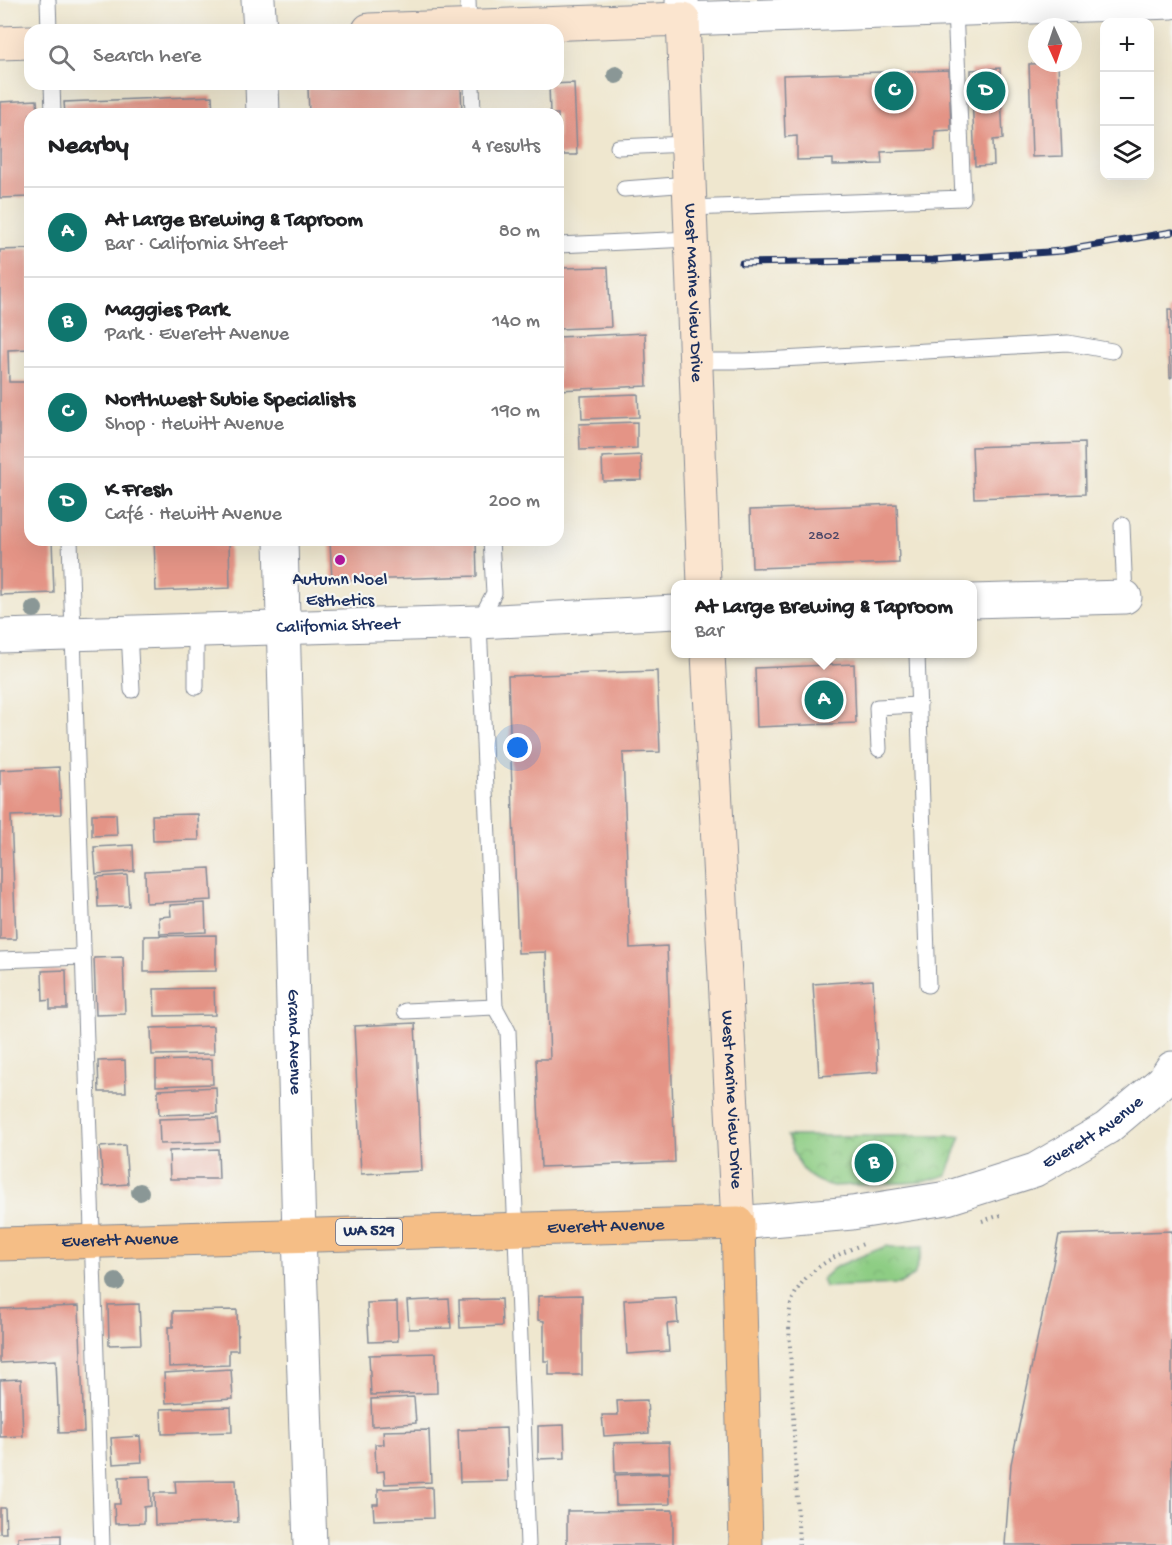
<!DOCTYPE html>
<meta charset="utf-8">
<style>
body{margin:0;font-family:"Gochi Hand",sans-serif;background:#f6f6f6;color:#202124}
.controls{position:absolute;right:18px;top:18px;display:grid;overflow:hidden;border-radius:12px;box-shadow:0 6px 24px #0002}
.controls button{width:54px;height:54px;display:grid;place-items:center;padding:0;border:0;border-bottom:2px solid #e0e0e0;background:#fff;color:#202124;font:30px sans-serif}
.compass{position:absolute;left:1028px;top:18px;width:54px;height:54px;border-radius:50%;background:#fff;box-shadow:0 6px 24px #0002;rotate:177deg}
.you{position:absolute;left:518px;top:748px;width:21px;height:21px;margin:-15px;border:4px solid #fff;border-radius:50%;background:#1a73e8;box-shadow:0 0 0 9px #1a73e833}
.badge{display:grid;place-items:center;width:39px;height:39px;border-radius:50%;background:#0f766e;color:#fff;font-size:20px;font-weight:700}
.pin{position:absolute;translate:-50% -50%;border:3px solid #fff;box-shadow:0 2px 6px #0006}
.popup{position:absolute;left:671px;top:580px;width:306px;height:78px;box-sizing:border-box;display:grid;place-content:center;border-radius:12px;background:#fff;filter:drop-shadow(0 2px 4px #0005);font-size:20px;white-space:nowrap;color:#757577}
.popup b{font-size:22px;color:#202124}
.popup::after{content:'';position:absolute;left:50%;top:100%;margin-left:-12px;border:12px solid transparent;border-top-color:#fff}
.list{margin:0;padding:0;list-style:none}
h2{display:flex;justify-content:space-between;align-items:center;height:78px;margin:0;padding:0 24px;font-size:26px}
h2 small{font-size:20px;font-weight:400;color:#757577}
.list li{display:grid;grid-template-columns:39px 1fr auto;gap:18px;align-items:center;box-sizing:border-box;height:90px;padding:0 24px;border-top:2px solid #e0e0e0}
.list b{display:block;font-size:22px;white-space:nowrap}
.list p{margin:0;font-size:20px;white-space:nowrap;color:#757577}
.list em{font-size:20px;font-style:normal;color:#757577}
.icon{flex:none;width:33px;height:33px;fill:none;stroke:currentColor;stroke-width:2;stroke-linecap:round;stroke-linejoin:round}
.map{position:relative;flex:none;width:1172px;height:1545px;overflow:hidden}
.search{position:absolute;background:#fff;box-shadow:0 6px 24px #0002;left:24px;top:24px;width:540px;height:66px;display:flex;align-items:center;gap:15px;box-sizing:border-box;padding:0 21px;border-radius:18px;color:#757577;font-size:22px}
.panel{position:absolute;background:#fff;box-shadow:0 6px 24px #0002;left:24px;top:108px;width:540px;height:438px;border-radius:18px}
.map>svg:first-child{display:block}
</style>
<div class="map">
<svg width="1172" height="1545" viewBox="0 0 1172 1545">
<defs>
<pattern id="park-crowns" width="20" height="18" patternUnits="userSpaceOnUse" patternTransform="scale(1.5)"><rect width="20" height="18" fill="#8ecd84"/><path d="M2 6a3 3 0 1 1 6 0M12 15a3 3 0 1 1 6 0" fill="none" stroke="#7ab074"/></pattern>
</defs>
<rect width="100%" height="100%" fill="#f6f6f2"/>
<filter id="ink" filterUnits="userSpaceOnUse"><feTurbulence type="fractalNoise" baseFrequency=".0167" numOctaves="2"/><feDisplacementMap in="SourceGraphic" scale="12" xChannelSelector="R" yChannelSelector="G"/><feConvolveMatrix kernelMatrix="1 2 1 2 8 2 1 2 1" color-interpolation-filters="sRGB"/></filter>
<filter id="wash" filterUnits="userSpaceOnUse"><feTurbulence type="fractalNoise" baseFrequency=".008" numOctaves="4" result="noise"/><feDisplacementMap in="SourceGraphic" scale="24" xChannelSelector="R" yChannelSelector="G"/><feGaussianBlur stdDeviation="1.35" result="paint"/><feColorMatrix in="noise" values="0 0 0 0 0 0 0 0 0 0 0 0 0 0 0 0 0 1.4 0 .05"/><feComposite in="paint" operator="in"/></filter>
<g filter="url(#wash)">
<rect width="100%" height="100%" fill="#efe7cf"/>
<g fill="url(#park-crowns)" stroke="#547e71" stroke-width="1.5">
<path d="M787,1136H961L947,1175L924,1182L833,1186C802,1180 798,1163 787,1136Z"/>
<path d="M886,1246L899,1248L923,1247L914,1276L899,1284L825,1287L822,1279L835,1267Z"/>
</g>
<g id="blocks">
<g fill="#e49486">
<path d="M1058,63L1062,156L1032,157L1029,64Z"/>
<path d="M1000,68L1003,139L993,140L994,165L975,166L971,70Z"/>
<path d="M949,70L951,130L935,131V150L881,152L882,164L833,165V159L797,160V136L785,137L783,75Z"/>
<path d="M574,83L577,155H558V114H550L549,84Z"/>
<path d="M461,86L462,114H309L308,88Z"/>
<path d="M212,96L213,114H65L64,102Z"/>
<path d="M37,100L38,114H30V197L0,198V102Z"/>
<path d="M30,249V349L8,350L9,382H28L30,540H52L54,593L0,595V250Z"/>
<path d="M608,267L611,327L558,329V268Z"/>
<path d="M1168,309H1172V377L1170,378Z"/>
<path d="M645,333L647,386L558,390V337Z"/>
<path d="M638,394L639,417L582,419L581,396Z"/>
<path d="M637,422V448L580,450L579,424Z"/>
<path d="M1084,443L1085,494L974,498L972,447Z"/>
<path d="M641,455L642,480L603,481L602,457Z"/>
<path d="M897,504L899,563L752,568L750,510Z"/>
<path d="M154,540H229L230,588L156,591Z"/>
<path d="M330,540H476L477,576L332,581Z"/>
<path d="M854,664L856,723L757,727L755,668Z"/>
<path d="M657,671L660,752L623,753L630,948L667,946L675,1162L541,1167L536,1059H550L546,952L518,953L508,676Z"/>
<path d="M59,767L61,814L11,816L16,939H0V770Z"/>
<path d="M92,814H116L117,835L92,836Z"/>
<path d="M198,814L199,840L153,841L152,815Z"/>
<path d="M133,845L134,871L96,874L94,847Z"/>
<path d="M210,868L212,900L146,903L145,871Z"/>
<path d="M127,875L129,906L98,907L97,877Z"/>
<path d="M205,903L206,932L160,934L159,917L171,916L170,905Z"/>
<path d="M216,935V971L144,972V936Z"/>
<path d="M123,957L125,1014L96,1015L94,958Z"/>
<path d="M66,970L67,1009H50V1000L43,1001L42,971Z"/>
<path d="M873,980L878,1072L819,1076L813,984Z"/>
<path d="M214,988L215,1015L155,1016L154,989Z"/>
<path d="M415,1023L422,1171L361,1174L354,1026Z"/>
<path d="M213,1026L214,1054L152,1055L151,1028Z"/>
<path d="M212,1059L213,1084L156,1086V1061Z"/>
<path d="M125,1060L126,1092H99L98,1061Z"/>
<path d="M216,1087L217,1113L159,1115L158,1090Z"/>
<path d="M218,1117L220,1142L160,1144L159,1119Z"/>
<path d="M125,1145L128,1184L103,1186L100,1147Z"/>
<path d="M218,1149L219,1179H170L169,1151Z"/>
<path d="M1172,1231V1545H1005L1011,1464L1059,1235Z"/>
<path d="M582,1295V1375H549V1361H544V1321L538,1320V1296Z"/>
<path d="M676,1297L678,1323L667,1324L669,1351L627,1354L624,1300Z"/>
<path d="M449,1299L451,1328L409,1329L407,1301Z"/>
<path d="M501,1299L502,1326L460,1328L459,1300Z"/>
<path d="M397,1302L398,1341L369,1342L367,1303Z"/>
<path d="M139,1304L141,1344L109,1345L108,1305Z"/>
<path d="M79,1306L84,1432L59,1433L56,1360L0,1363V1309Z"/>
<path d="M237,1310L238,1350H229V1365L169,1367L168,1327H173V1311Z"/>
<path d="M436,1353L437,1393L371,1395L369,1355Z"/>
<path d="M231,1369L233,1399L166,1403L164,1373Z"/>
<path d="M21,1379L23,1436L0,1437V1380Z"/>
<path d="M414,1397L416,1423L372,1426L371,1399Z"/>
<path d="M647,1400L649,1433L604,1436L602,1415H618L617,1401Z"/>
<path d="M231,1407L232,1432L162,1434L161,1409Z"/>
<path d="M564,1425L565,1458L538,1459V1426Z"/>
<path d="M506,1428L508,1481L460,1482L458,1430Z"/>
<path d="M429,1430L431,1482L385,1484L384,1471L376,1472L375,1444H384L383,1431Z"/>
<path d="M140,1436L142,1462L113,1464L111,1438Z"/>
<path d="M669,1442L670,1472L615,1473L614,1443Z"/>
<path d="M669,1473L670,1504L616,1505L615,1475Z"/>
<path d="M150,1476L151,1506L144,1507V1523L115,1524L114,1504H120L119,1477Z"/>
<path d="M236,1480L238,1522L155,1525L154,1493H176L175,1481Z"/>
<path d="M432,1487L433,1518L374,1520L373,1504H378V1489Z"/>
<path d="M0,1508H5L6,1533H0Z"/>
<path d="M673,1510V1545H567V1511Z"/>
<path d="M61,1535V1545H18V1537Z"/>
</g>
</g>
</g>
<g filter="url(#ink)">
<use href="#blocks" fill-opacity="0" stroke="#858b96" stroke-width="1.5"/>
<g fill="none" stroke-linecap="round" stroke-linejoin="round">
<g stroke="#858b96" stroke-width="17">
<g id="service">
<path d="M48,0L49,30"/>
<path d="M468,0L469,30"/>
<path d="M52,84L53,114"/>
<path d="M472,84L473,114"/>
<path d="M618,147L687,144"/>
<path d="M624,189L689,184"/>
<path d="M690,208L963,198L955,9"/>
<path d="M558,245L690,239"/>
<path d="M696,361H744L1068,343L1112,351"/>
<path d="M1122,525L1125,597"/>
<path d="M70,540L102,1545"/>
<path d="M491,540L494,593L479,622L495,1007L508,1031L528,1545"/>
<path d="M196,629V687"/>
<path d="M129,631L132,690"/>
<path d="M917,654L928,985"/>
<path d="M879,749L877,707L919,705"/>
<path d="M0,960L83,957"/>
<path d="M405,1011L495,1007"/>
</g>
</g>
<g stroke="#858b96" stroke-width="35">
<g id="tertiary">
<path d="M258,0L260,30"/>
<path d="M682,0L683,19L1172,2"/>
<path d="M262,84L263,114"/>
<path id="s1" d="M281,540L299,1235L310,1545"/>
<path d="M972,601L1125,597"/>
<path id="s2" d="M0,636L479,622L676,612"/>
<path id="s3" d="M738,1223L852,1213L947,1198L1035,1170L1107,1128L1163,1081L1172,1068"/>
</g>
</g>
<g stroke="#858b96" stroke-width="35">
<g id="secondary">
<path id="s4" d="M369,30L683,19L704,584"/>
<path d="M0,43L30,42"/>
<path id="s5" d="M708,654L738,1223"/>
</g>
</g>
<g stroke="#858b96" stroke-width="35">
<g id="primary">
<path id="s6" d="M0,1244L738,1223L746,1545"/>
</g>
</g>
<g stroke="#858b96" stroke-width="4" stroke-dasharray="1.5 4.5" stroke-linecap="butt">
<path d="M982,1221L1001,1215"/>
<path d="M799,1545L789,1325C790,1317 789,1308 792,1301C803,1270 837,1254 866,1243"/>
</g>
<use href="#service" stroke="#fff" stroke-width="15"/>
<use href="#tertiary" stroke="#fff" stroke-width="33"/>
<use href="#secondary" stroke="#fbe5cf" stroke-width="33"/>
<use href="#primary" stroke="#f5be86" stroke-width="33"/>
<g stroke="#1b2f5e" stroke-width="7">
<path id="rail" d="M742,263L933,260L1062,251L1172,232"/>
</g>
<use href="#rail" stroke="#f6f6f2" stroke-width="4.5" stroke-dasharray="14" stroke-linecap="butt"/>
</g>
<g fill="#8a9796">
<circle cx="616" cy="75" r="9"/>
<circle cx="34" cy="609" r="9"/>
<circle cx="140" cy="1192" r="9"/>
<circle cx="116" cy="1282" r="9"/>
</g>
</g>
<circle fill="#b5179e" stroke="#f6f6f2" stroke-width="2" cx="340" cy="560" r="6"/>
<g text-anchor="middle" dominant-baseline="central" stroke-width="4.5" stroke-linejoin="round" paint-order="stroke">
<g font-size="15" fill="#4d4868">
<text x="824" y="536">2802</text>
</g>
<rect fill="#f6f6f2" stroke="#5d6b8a" stroke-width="1.5" x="336" y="1219" width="66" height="26" rx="4.5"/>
<g font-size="16" font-weight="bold" fill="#1b2f5e">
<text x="369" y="1232">WA 529</text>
</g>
<g font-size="18" fill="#1b2f5e" stroke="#f6f6f2">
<text stroke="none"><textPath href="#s4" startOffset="588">West Marine View Drive</textPath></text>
<text stroke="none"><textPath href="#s2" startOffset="338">California Street</textPath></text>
<text stroke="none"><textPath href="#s1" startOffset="502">Grand Avenue</textPath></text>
<text stroke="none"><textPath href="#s5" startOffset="446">West Marine View Drive</textPath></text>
<text stroke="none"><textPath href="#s3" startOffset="372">Everett Avenue</textPath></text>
<text stroke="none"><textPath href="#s6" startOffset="606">Everett Avenue</textPath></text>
<text stroke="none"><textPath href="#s6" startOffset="120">Everett Avenue</textPath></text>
</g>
<g font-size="18" fill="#1b2f5e" stroke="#f6f6f2">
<text x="340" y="580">Autumn Noel<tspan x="340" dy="21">Esthetics</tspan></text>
</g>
</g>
</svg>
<div class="controls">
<button>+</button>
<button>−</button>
<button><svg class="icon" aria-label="layers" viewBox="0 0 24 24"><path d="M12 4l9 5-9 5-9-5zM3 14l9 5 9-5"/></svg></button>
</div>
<svg class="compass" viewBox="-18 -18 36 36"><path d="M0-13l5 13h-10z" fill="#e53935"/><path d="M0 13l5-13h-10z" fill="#757577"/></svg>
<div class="you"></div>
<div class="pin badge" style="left:824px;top:700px">A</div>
<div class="popup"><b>At Large Brewing &amp; Taproom</b>Bar</div>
<div class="pin badge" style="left:874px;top:1163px">B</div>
<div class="pin badge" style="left:894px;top:91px">C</div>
<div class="pin badge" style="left:986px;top:91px">D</div>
<div class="search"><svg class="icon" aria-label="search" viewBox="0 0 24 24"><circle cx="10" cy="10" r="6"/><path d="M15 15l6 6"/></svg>Search here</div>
<section class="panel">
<h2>Nearby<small>4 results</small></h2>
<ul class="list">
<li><span class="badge">A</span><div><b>At Large Brewing &amp; Taproom</b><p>Bar · California Street</p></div><em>80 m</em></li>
<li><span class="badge">B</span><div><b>Maggies Park</b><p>Park · Everett Avenue</p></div><em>140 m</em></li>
<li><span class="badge">C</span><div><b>Northwest Subie Specialists</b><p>Shop · Hewitt Avenue</p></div><em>190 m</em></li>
<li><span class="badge">D</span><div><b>K Fresh</b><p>Café · Hewitt Avenue</p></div><em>200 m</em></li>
</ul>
</section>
</div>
